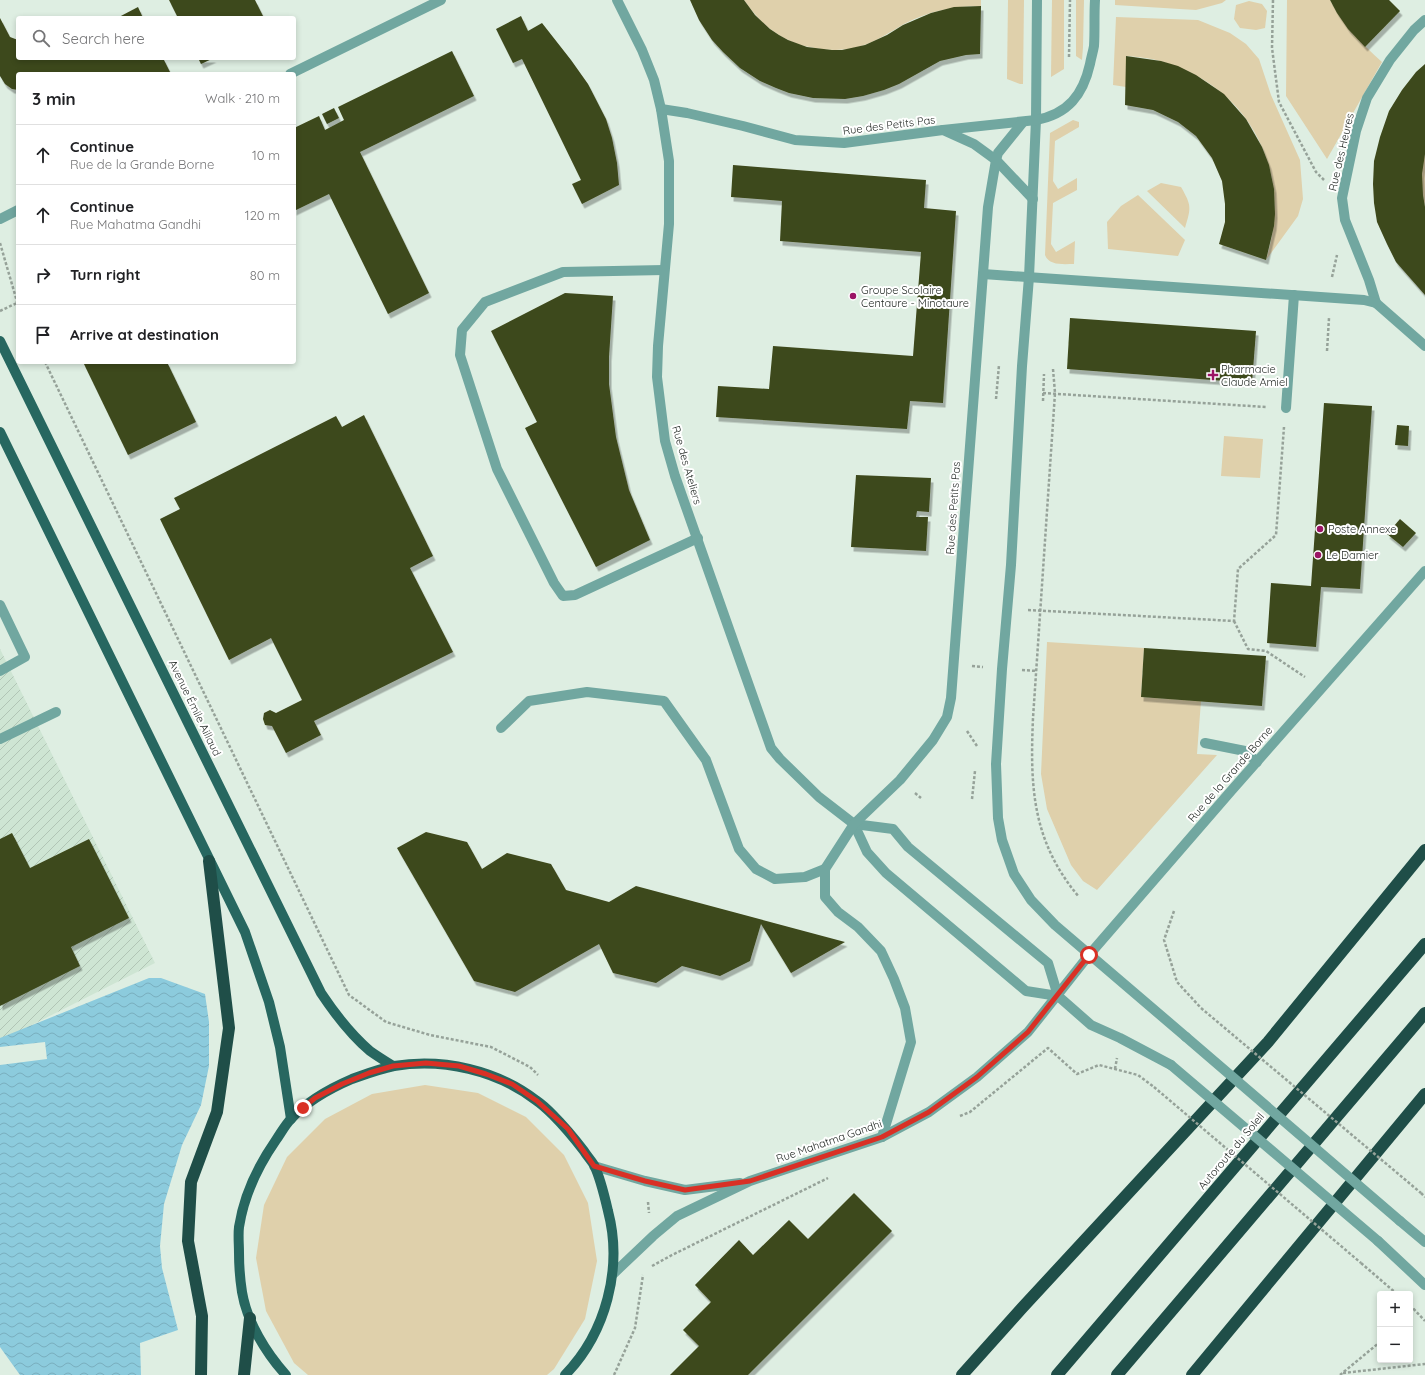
<!DOCTYPE html>
<meta charset="utf-8">
<style>
body{margin:0;font-family:Quicksand,sans-serif;background:#f2f2f2;color:#202124}
.controls{position:absolute;right:12px;bottom:12px;display:grid;overflow:hidden;border-radius:4px;box-shadow:0 2px 6px #0003}
.controls button{width:36px;height:36px;display:grid;place-items:center;padding:0;border:0;border-bottom:1px solid #e0e0e0;background:#fff;color:#202124;font:20px sans-serif}
.stop{position:absolute;width:12px;height:12px;margin:-9px;border:3px solid #d93025;border-radius:50%;background:#fff}
.stop.end{background:#d93025;border-color:#fff;box-shadow:0 1px 4px #0008}
.list{margin:0;padding:0;list-style:none}
h2{display:flex;justify-content:space-between;align-items:center;height:52px;margin:0;padding:0 16px;font-size:17px}
h2 small{font-size:13px;font-weight:400;color:#757577}
.list li{display:grid;grid-template-columns:26px 1fr auto;gap:12px;align-items:center;box-sizing:border-box;height:60px;padding:0 16px;border-top:1px solid #e0e0e0}
.list b{display:block;font-size:15px;white-space:nowrap}
.list p{margin:0;font-size:13px;white-space:nowrap;color:#757577}
.list em{font-size:13px;font-style:normal;color:#757577}
.icon{flex:none;width:22px;height:22px;fill:none;stroke:currentColor;stroke-width:2;stroke-linecap:round;stroke-linejoin:round}
.map{position:relative;flex:none;width:1425px;height:1375px;overflow:hidden}
.search{position:absolute;background:#fff;box-shadow:0 2px 6px #0003;left:16px;top:16px;width:280px;height:44px;display:flex;align-items:center;gap:10px;box-sizing:border-box;padding:0 14px;border-radius:4px;color:#757577;font-size:15px}
.panel{position:absolute;background:#fff;box-shadow:0 2px 6px #0003;left:16px;top:72px;width:280px;height:292px;border-radius:4px}
.map>svg:first-child{display:block}
</style>
<div class="map">
<svg width="1425" height="1375" viewBox="0 0 1425 1375">
<defs>
<pattern id="industrial-furrows" width="10" height="10" patternUnits="userSpaceOnUse"><rect width="10" height="10" fill="#cee5d3"/><path d="M-1 1l2-2M0 10L10 0M9 11l2-2" fill="none" stroke="#b1c5b5"/></pattern>
<pattern id="water-waves" width="16" height="10" patternUnits="userSpaceOnUse"><rect width="16" height="10" fill="#8ccbdd"/><path d="M0 5q4-4 8 0t8 0" fill="none" stroke="#79aebe"/></pattern>
<filter id="shadow"><feDropShadow dx="2.5" dy="4.5" stdDeviation="0" flood-color="#0004"/></filter>
</defs>
<rect width="100%" height="100%" fill="#deeee2"/>
<path fill="url(#industrial-furrows)" d="M0,649L155,963L0,1041Z"/>
<g fill="#dfd0ab">
<path d="M744,0H981V6C954,6 929,11 904,24C892,31 880,39 867,44C852,50 837,51 821,49C786,45 764,29 744,0Z"/>
<path d="M1008,0H1024L1023,84H1020L1007,79Z"/>
<path d="M1052,0H1064V69L1051,77Z"/>
<path d="M1076,0H1084L1083,47L1082,60L1076,56Z"/>
<path d="M1115,0H1226L1222,3L1196,10L1115,5Z"/>
<path d="M1287,0H1330C1343,25 1361,43 1382,62L1327,159L1286,96Z"/>
<path d="M1249,1L1262,4L1267,11L1265,28L1256,30L1240,28L1234,19L1236,5Z"/>
<path d="M1116,17L1198,20L1230,33L1246,44L1259,59L1271,95L1300,160L1303,199L1298,216L1266,260C1294,172 1250,86 1160,61C1149,58 1138,57 1127,56L1126,87L1113,85Z"/>
<path d="M1073,120L1079,122V127L1055,141L1053,181L1058,189L1077,178V190L1053,203L1051,244L1056,252L1075,241L1074,264C1064,264 1049,266 1045,255L1050,133Z"/>
<path d="M1425,154V207C1422,191 1419,170 1425,154Z"/>
<path d="M1161,183L1181,187C1192,206 1191,208 1185,228L1147,191Z"/>
<path d="M1138,195L1185,240L1178,256L1108,249L1107,222L1121,206Z"/>
<path d="M1224,436L1263,439L1260,478L1221,476Z"/>
<path d="M1047,642L1144,648L1141,697L1201,701L1197,754L1217,755L1097,890L1083,881L1071,865L1047,809L1041,774Z"/>
<path d="M425,1085L478,1093L526,1117L564,1155L588,1203L597,1261L585,1319L554,1369L547,1375H308L294,1363L266,1311L256,1258L264,1205L287,1157L325,1119L372,1094Z"/>
</g>
<path fill="url(#water-waves)" d="M149,978H161L205,994L209,1022V1066L201,1105L182,1145L164,1204L160,1246L162,1268L178,1330L140,1343L141,1375H20L0,1347V1065L47,1059L45,1042L0,1047V1038Z"/>
<g fill="#3e481b" filter="url(#shadow)">
<path d="M169,0H255L264,18H178Z"/>
<path d="M690,0H744L755,15L770,29L779,35L788,40L807,47L832,50H842L865,45L887,35L903,25L931,13L954,7L981,6L980,54L966,55L940,61L899,84L884,90L863,96L845,99L813,98L789,93L776,88L760,81L740,68L723,52L712,40L699,20Z"/>
<path d="M1330,0H1389L1400,11L1365,47L1348,29L1337,13Z"/>
<path d="M138,7L143,18H117Z"/>
<path d="M521,16L528,31L542,23L571,60L588,84L606,119L612,138L617,163L619,185L582,204L572,184L581,180L522,59L513,63L496,29Z"/>
<path d="M0,18L10,37L18,40V58H163L171,74H18V90L12,89L5,84L0,76Z"/>
<path d="M452,51L474,96L360,152L429,293L388,314L329,194L294,211V128L319,116L325,130L344,120L338,107Z"/>
<path d="M1126,56L1161,61L1178,66L1196,75L1224,94L1246,119L1262,147L1269,165L1274,189L1275,214L1274,226L1266,260L1219,244L1225,222V204L1222,181L1212,158L1196,136L1178,122L1153,110L1125,105Z"/>
<path d="M198,58H214L201,64Z"/>
<path d="M1425,64V154L1422,174L1423,195L1425,207V295L1396,262L1387,244L1377,222L1374,203L1373,184L1374,161L1380,137L1389,111L1402,90L1416,72Z"/>
<path d="M334,108L339,118L327,124L322,114Z"/>
<path d="M733,165L926,180L924,208L956,211L943,403L910,401L907,429L716,417L718,386L769,389L773,346L913,356L921,252L780,241L782,201L731,197Z"/>
<path d="M565,293L613,296L609,357V384L616,437L629,490L650,540L596,567L525,428L537,422L491,331Z"/>
<path d="M1070,318L1256,331L1252,383L1067,369Z"/>
<path d="M83,362H167L196,422L128,455Z"/>
<path d="M1324,403L1372,406L1360,589L1321,587L1316,647L1267,643L1271,583L1311,586Z"/>
<path d="M364,415L433,556L410,568L453,652L314,721L321,735L286,753L272,726L265,725L263,719L264,713L270,710L276,713L302,700L271,638L229,660L160,519L180,509L174,498L336,416L342,427Z"/>
<path d="M1397,425L1409,426L1408,446L1395,445Z"/>
<path d="M856,475L931,478L929,512L917,511L916,517H928L926,551L851,547Z"/>
<path d="M1400,519L1416,533L1403,547L1387,534Z"/>
<path d="M1144,648L1266,656L1262,706L1141,697Z"/>
<path d="M426,832L467,842L482,869L507,853L551,864L566,890L609,902L636,886L845,942L791,973L761,924L750,961L720,976L682,966L656,983L613,973L599,944L515,992L474,981L397,848Z"/>
<path d="M12,833L30,868L89,839L129,918L71,947L80,966L0,1006V839Z"/>
<path d="M854,1193L892,1231L748,1375H670L699,1346L683,1330L711,1302L695,1285L739,1240L753,1255L789,1220L808,1239Z"/>
</g>
<g fill="none" stroke-linecap="round" stroke-linejoin="round">
<g stroke="#96a299" stroke-width="2.5" stroke-dasharray="3 2" stroke-linecap="butt">
<path d="M1273,0L1272,48L1279,102L1316,172L1324,180"/>
<path d="M1069,57L1070,0"/>
<path d="M0,243L18,305"/>
<path d="M1332,277L1337,255"/>
<path d="M0,311L17,303"/>
<path d="M1327,351L1329,318"/>
<path d="M45,362L349,995L386,1022L430,1035L491,1047L530,1067L538,1075"/>
<path d="M1053,369L1055,393L1033,718C1030,787 1032,841 1079,897"/>
<path d="M1043,393L1266,407"/>
<path d="M996,399L999,365"/>
<path d="M1043,401L1044,374"/>
<path d="M1028,610L1234,621L1238,569L1276,535L1284,427"/>
<path d="M1234,621L1248,649L1266,651L1305,677"/>
<path d="M972,666L983,667"/>
<path d="M1022,670L1037,671"/>
<path d="M967,731L977,746"/>
<path d="M915,793L921,798"/>
<path d="M972,799L975,771"/>
<path d="M1174,911L1164,940L1177,982L1201,1008"/>
<path d="M1115,1069L1117,1058"/>
<path d="M960,1116L970,1112L1048,1048L1077,1074L1099,1065L1138,1075L1154,1087"/>
<path d="M1421,1193L1425,1197"/>
<path d="M648,1202L649,1213"/>
<path d="M1361,1263L1397,1294"/>
<path d="M652,1266L672,1255L828,1178"/>
<path d="M1410,1305L1425,1321"/>
<path d="M1410,1313L1414,1309"/>
<path d="M1343,1373L1425,1364"/>
<path d="M614,1375L635,1328L643,1275"/>
<path d="M1340,1375L1380,1342"/>
</g>
<g stroke="#71a7a0" stroke-width="10">
<path d="M1037,0L1036,120L1029,277L1022,366L1011,565L1002,669L996,764L998,818L1002,840L1014,874L1031,900L1055,925L1186,1037"/>
<path d="M943,130L1036,120C1068,114 1083,95 1090,64C1091,58 1093,52 1094,46C1095,31 1094,15 1095,0"/>
<path d="M996,160L1033,199"/>
<path d="M664,270L563,272L485,302L462,330L460,355L497,469L554,583L563,596L575,595L698,538"/>
<path d="M1286,408L1294,295"/>
<path d="M0,605L25,657L0,671"/>
<path d="M501,728L529,701L587,692L664,701L706,760L739,849L756,869L775,879L805,877L825,869"/>
<path d="M0,739L56,712"/>
<path d="M1205,743L1245,751L1257,762"/>
<path d="M1400,1221L1425,1242"/>
</g>
<path stroke="#71a7a0" stroke-width="10" d="M1376,303L1369,280L1345,220L1342,198L1356,131L1367,98L1390,60L1414,30L1425,20"/>
<g stroke="#71a7a0" stroke-width="10">
<path d="M617,0L642,50L654,80L661,109L669,161V224L658,346L657,377L665,441L675,476L771,748L780,759L819,797L854,824L867,852L886,873L1026,991L1058,996"/>
<path d="M290,74L441,0"/>
<path d="M661,109L687,113L743,126L795,140L844,143L943,130L974,144L996,160"/>
<path d="M0,219L18,210"/>
<path d="M983,274L1364,300L1376,303L1425,346"/>
<path d="M854,824L893,829L908,847L1048,963L1058,996L1091,1025L1120,1038L1171,1065"/>
<path d="M882,1137L911,1042L905,1008L894,979L881,951L858,927L838,912L825,897V869L854,824L900,780L933,740L947,717L951,698L988,207L996,160L998,153L1023,122"/>
<path d="M594,1166L645,1181L685,1190L740,1183"/>
<path d="M1378,1241L1425,1285"/>
<path d="M613,1274L653,1236L677,1216L750,1181L882,1137L929,1112L977,1077L1028,1032L1089,955L1231,791L1425,571"/>
</g>
<g stroke="#276760" stroke-width="10">
<path d="M0,341L321,993C335,1014 350,1034 370,1051C377,1056 385,1061 393,1066"/>
<path d="M0,432L245,932L269,1002L280,1047L291,1119"/>
<path d="M286,1375C266,1353 247,1322 242,1292C240,1279 239,1265 239,1253C239,1244 238,1235 239,1227C244,1195 258,1166 276,1140C281,1133 285,1125 291,1119C307,1101 331,1088 352,1079C366,1074 379,1069 394,1066C443,1058 497,1070 537,1101C543,1105 548,1110 553,1115C565,1127 574,1138 584,1151C587,1156 591,1160 594,1165C600,1177 605,1198 608,1211C623,1268 606,1333 565,1375"/>
</g>
<g stroke="#1f4e48" stroke-width="12">
<path d="M201,1375L202,1316L188,1241L191,1182L217,1112L229,1028L209,861"/>
<path d="M244,1375L250,1318"/>
<path d="M962,1375L1022,1308L1268,1042L1425,850"/>
<path d="M1057,1375L1425,944"/>
<path d="M1117,1375L1425,1013"/>
<path d="M1192,1375L1425,1094"/>
</g>
<g stroke="#96a299" stroke-width="2.5" stroke-dasharray="3 2" stroke-linecap="butt">
<path d="M1201,1008L1421,1193"/>
<path d="M1154,1087L1361,1263"/>
</g>
<path stroke="#71a7a0" stroke-width="10" d="M1186,1037L1400,1221"/>
<path stroke="#71a7a0" stroke-width="10" d="M1171,1065L1378,1241"/>
</g>
<g fill="none" stroke-linecap="round" stroke-linejoin="round">
<path stroke="#d93025" stroke-width="5" d="M303,1108L315,1098L342,1084L369,1073L393,1066L426,1063L459,1066L486,1074L512,1084L537,1101L568,1129L594,1166L645,1181L685,1190L750,1181L882,1137L929,1112L977,1077L1028,1032L1089,955"/>
</g>
<g fill="#9b1365" stroke="#fff" stroke-width="1.5">
<circle cx="853" cy="296" r="4"/>
<path d="M1211 369h4v4h4v4h-4v4h-4v-4h-4v-4h4z"/>
<circle cx="1320" cy="529" r="4"/>
<circle cx="1318" cy="555" r="4"/>
</g>
<g text-anchor="middle" dominant-baseline="central" stroke-width="4" stroke-linejoin="round" paint-order="stroke">
<g font-size="11" fill="#252b27" stroke="#fff">
<text transform="translate(889 125) rotate(-7)">Rue des Petits Pas</text>
<text transform="translate(1341 152) rotate(-77)">Rue des Heures</text>
<text transform="translate(687 465) rotate(74)">Rue des Ateliers</text>
<text transform="translate(953 508) rotate(-86)">Rue des Petits Pas</text>
<text transform="translate(195 708) rotate(64)">Avenue Émile Aillaud</text>
<text transform="translate(1230 774) rotate(-49)">Rue de la Grande Borne</text>
<text transform="translate(829 1141) rotate(-19)">Rue Mahatma Gandhi</text>
<text transform="translate(1231 1151) rotate(-50)">Autoroute du Soleil</text>
</g>
<g font-size="11" fill="#252b27" stroke="#fff" text-anchor="start">
<text x="861" y="290">Groupe Scolaire<tspan x="861" dy="13">Centaure - Minotaure</tspan></text>
<text x="1221" y="369">Pharmacie<tspan x="1221" dy="13">Claude Amiel</tspan></text>
<text x="1328" y="529">Poste Annexe</text>
<text x="1326" y="555">Le Damier</text>
</g>
</g>
</svg>
<div class="controls">
<button>+</button>
<button>−</button>
</div>
<div class="stop" style="left:1089px;top:955px"></div>
<div class="stop end" style="left:303px;top:1108px"></div>
<div class="search"><svg class="icon" aria-label="search" viewBox="0 0 24 24"><circle cx="10" cy="10" r="6"/><path d="M15 15l6 6"/></svg>Search here</div>
<section class="panel">
<h2>3 min<small>Walk · 210 m</small></h2>
<ul class="list">
<li><svg class="icon" aria-label="ahead" viewBox="0 0 24 24"><path d="M12 20V5M6 11l6-6 6 6"/></svg><div><b>Continue</b><p>Rue de la Grande Borne</p></div><em>10 m</em></li>
<li><svg class="icon" aria-label="ahead" viewBox="0 0 24 24"><path d="M12 20V5M6 11l6-6 6 6"/></svg><div><b>Continue</b><p>Rue Mahatma Gandhi</p></div><em>120 m</em></li>
<li><svg class="icon" aria-label="right" viewBox="0 0 24 24"><path d="M7 20v-9h11M14 6l5 5-5 5"/></svg><div><b>Turn right</b></div><em>80 m</em></li>
<li><svg class="icon" aria-label="arrive" viewBox="0 0 24 24"><path d="M6 21V4h12l-3 4 3 4H6"/></svg><div><b>Arrive at destination</b></div></li>
</ul>
</section>
</div>
